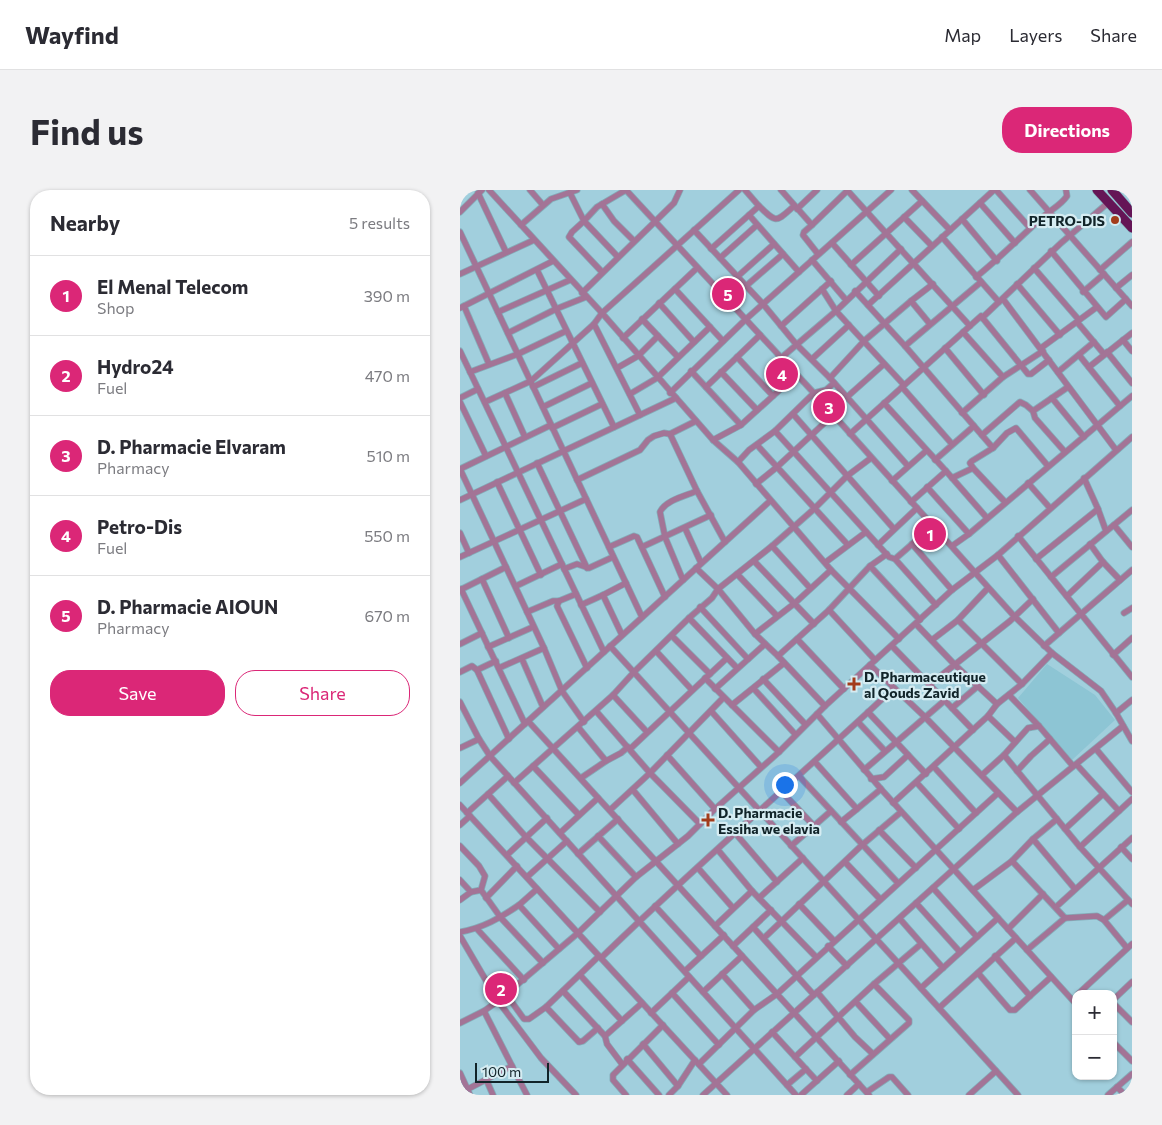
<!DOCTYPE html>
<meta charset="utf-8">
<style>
body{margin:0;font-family:Commissioner,sans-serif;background:#f2f2f3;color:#2b2b33}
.controls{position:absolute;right:15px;bottom:15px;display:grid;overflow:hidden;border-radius:10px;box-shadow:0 1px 4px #0004}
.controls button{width:45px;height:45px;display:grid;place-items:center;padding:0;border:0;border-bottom:1px solid #e1e1e2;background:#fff;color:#2b2b33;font:25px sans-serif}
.scale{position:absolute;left:15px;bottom:12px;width:74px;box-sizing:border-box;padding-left:5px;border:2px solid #112429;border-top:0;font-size:14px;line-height:18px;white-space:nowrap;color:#112429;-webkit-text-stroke:4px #d5ecf2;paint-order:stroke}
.you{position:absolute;left:324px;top:594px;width:18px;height:18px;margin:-12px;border:4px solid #fff;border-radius:50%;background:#1a73e8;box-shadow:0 0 0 8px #1a73e833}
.badge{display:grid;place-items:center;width:32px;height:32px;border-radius:50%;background:#db2777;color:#fff;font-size:16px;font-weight:700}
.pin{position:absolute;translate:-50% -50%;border:2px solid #fff;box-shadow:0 1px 5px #0006}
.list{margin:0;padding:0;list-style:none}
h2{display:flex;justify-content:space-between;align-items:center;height:65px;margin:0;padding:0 20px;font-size:21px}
h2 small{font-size:16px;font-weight:400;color:#7c7c81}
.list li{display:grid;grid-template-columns:32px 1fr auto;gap:15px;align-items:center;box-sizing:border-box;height:80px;padding:0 20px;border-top:1px solid #e1e1e2}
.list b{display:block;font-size:19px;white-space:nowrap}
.list p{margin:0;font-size:16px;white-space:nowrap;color:#7c7c81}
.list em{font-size:16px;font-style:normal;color:#7c7c81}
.actions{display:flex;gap:10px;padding:15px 20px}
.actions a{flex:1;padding:11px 0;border:1px solid #db2777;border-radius:20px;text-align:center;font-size:18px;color:#db2777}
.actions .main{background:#db2777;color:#fff}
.map{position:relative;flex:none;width:672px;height:905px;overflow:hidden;border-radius:20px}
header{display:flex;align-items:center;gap:30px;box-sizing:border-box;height:70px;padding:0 25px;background:#fff;border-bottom:1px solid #e1e1e2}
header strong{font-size:24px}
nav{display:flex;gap:28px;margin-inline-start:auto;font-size:18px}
.intro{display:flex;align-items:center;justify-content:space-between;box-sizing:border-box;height:120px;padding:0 30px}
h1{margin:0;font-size:35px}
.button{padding:12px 22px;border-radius:20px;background:#db2777;color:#fff;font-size:18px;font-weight:700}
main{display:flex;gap:30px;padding:0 30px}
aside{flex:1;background:#fff;border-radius:20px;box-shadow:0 1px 4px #0004}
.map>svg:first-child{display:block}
</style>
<header>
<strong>Wayfind</strong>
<nav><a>Map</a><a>Layers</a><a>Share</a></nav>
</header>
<div class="intro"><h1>Find us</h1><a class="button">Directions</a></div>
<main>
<aside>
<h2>Nearby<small>5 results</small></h2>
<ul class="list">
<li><span class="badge">1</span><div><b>El Menal Telecom</b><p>Shop</p></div><em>390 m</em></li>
<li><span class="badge">2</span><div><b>Hydro24</b><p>Fuel</p></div><em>470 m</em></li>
<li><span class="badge">3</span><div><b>D. Pharmacie Elvaram</b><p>Pharmacy</p></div><em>510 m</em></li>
<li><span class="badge">4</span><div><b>Petro-Dis</b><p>Fuel</p></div><em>550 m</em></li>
<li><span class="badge">5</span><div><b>D. Pharmacie AIOUN</b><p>Pharmacy</p></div><em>670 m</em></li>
</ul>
<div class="actions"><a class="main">Save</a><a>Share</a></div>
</aside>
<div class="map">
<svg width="672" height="905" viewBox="0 0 672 905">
<rect width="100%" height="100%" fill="#a1cfdd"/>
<path fill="#8dc5d4" d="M587,474L635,505L655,530L612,570L558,508Z"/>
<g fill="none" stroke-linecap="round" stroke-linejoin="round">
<g stroke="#84adb9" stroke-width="7">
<g id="minor">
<path d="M29,0L142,123L253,250L278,272L371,380L439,449"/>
<path d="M70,0L83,15"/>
<path d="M285,0L299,16L289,25"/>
<path d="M321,0L352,35L388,0"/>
<path d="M387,0L510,136"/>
<path d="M452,0L490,40"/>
<path d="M536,0L570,38"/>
<path d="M570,0L672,116"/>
<path d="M18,3L46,62"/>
<path d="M110,3L124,31L112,42L109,47L142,82"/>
<path d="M520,13L555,53"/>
<path d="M142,14L154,31L174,51"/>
<path d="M299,16C317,34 316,32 334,16"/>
<path d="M337,19L357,0"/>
<path d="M0,22L22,0"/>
<path d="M444,27L472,56"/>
<path d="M502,29L537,71"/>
<path d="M61,35L91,9L117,0"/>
<path d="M352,35L344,42L343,45L358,64"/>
<path d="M234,40L303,114L336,154L370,188L448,276"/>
<path d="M0,42L182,427"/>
<path d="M482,47L539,112"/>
<path d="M372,53L419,106"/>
<path d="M251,59L289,25L339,82"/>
<path d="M591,61L646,127L666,109"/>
<path d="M157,66L124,31L137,17L166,0L352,201L554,426L592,463L641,501L656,523L672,551"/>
<path d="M260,68L297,35"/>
<path d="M352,70L386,110"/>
<path d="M391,75L462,11"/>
<path d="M574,78L619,130"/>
<path d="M77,80L154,237"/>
<path d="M640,80L672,52"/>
<path d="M0,84L74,50"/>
<path d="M277,87L314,54"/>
<path d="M516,87C540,68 561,46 584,26C592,19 601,15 607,6L606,0"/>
<path d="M557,94L600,145"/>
<path d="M286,96L323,64"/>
<path d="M656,98L672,85"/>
<path d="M215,99L263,151"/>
<path d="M362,99L376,121L444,195"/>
<path d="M395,101L445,156L533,258"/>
<path d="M623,102L644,84"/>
<path d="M122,103L214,13L220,0"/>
<path d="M543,109L656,260"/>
<path d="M451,111L470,134"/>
<path d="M199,113L234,152"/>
<path d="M408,115L534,0"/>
<path d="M4,116L29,174"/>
<path d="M0,118L93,71"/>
<path d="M38,122L110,90"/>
<path d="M522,128L601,53L649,12"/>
<path d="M182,129L218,167"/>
<path d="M617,132L644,164"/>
<path d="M134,134L180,225"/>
<path d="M321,136L371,91"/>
<path d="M503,142L543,187"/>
<path d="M48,143L96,119L126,107"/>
<path d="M163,148L237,78"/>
<path d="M663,150L672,161"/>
<path d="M445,156L521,92"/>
<path d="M485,158L524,205"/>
<path d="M581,158L637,117"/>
<path d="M0,161L144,462"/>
<path d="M647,162L672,193"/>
<path d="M619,165L660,216"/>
<path d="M277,167L313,206"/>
<path d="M321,168L376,121L441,59"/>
<path d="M352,169L389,135"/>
<path d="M629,177L672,143"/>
<path d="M157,178L178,166L198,146"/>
<path d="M231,181L281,235"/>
<path d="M10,182L58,164L106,141"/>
<path d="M261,182L297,220"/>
<path d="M598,182L634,152"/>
<path d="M370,188L404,151L451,111L473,94"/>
<path d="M73,197L122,173"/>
<path d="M246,197L300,145"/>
<path d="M442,197L492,254"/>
<path d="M45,203L65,247"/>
<path d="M210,203L285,130L431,0"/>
<path d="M170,204L197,188L250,137"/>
<path d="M387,207L424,174"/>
<path d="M0,208L18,199"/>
<path d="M592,208L624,247"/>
<path d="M0,212L26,266"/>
<path d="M25,212L71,191L134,134L142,123L279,0"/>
<path d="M424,213L486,281L451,312"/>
<path d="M83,217L132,193"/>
<path d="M502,223L543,187L583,161"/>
<path d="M333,224L434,339"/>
<path d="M92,238L142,214"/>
<path d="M315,241L429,367L435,369L473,336"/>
<path d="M210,244L237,301L265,352"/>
<path d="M390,244L521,126L568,184H571L589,170"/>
<path d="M522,245L560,212L566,215L573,221"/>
<path d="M253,250L281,235L336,185"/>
<path d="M297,255L388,355"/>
<path d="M605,262L575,228L573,221L608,197"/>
<path d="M475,270L514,236"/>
<path d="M278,272L289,260L315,241L354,203L366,200L374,193"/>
<path d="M77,273L127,378"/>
<path d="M0,279L84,458L102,501L124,532"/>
<path d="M0,279L91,235"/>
<path d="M486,281L527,328"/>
<path d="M492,288L513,278"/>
<path d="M624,288L638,319L646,341"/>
<path d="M117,290L180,260L188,250L194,246L204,243L210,244L236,231"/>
<path d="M432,291L466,261"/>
<path d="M37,292L81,385"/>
<path d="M568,293L590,318"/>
<path d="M296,294L317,277L373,225"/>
<path d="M467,297L509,344"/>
<path d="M0,310L216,208"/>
<path d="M545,312L513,278L510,273L512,271L533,258L547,243L556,238L588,276"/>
<path d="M654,335L672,357"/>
<path d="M225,338L241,373"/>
<path d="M0,343L9,363"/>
<path d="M558,346L672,487"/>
<path d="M452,354L492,400"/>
<path d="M630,354L643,372L660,390"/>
<path d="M418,355L457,318"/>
<path d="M312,356L350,398"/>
<path d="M492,356L509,344L672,206"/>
<path d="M149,357L174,346L177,347L205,407"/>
<path d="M182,357L251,325"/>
<path d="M538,365L599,443"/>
<path d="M0,367L126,309"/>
<path d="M435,369L476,415"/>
<path d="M576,369L638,319"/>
<path d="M294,371L354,434"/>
<path d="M366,372L406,342"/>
<path d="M410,376L460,430"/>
<path d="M236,378L258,399L295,444L318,466L365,516"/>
<path d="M104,379L117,374L129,378L153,367"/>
<path d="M277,384L317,426"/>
<path d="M591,387L672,320"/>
<path d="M22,389L49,448"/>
<path d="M223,390L205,347L200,322C206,310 225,306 237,301"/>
<path d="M56,396L102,374"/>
<path d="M1,399L65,534"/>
<path d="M0,400L46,377"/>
<path d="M116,404L99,411L97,416L127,478"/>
<path d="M607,406L643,372"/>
<path d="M121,415L143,405"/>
<path d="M240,417L288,469"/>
<path d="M369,420L415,470"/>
<path d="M67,422L93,411H99"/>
<path d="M664,423L672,418"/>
<path d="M229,428L277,478"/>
<path d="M498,430L562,494"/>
<path d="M456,434L495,475L537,514"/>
<path d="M295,444L335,413L371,380"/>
<path d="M162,445L143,405L166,393"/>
<path d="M212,446L250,484"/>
<path d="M337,449L384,499"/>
<path d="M472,450L498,430L528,398"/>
<path d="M0,454L22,443"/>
<path d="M150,456L558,905"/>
<path d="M432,456L492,518L518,496"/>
<path d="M584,456L672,380"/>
<path d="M28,457L73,437"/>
<path d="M196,461L232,500"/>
<path d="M653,465L672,448"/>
<path d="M318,466L369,420L410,376L427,364"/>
<path d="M62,469L83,517"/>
<path d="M410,475L465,527L557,622"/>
<path d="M39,478L84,458"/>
<path d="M17,480L36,471"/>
<path d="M0,482L12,476L17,480L49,549"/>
<path d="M245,488L319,562"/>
<path d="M303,489L345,534"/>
<path d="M469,495L550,431L573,409"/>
<path d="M255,499L305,454"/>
<path d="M294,499L335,544"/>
<path d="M153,505L187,542"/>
<path d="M549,505L579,536L613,576"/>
<path d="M0,512L19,549L30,566L336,905"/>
<path d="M272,515L324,473"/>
<path d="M492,518L513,540"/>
<path d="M136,521L190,583L240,634"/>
<path d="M251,521L301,577"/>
<path d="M408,522L466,584"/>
<path d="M656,523L672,510"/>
<path d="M357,524L421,599L616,814"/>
<path d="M528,526L555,552"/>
<path d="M68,531L409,905"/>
<path d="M398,532L425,561"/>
<path d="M118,537L146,571L121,588"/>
<path d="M0,558L19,549"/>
<path d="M170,559L267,468"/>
<path d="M636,559L672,602"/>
<path d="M207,565L255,619"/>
<path d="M544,565L620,657L672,714"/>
<path d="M146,571L161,563L168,557"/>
<path d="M355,572L397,619L381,632"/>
<path d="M617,575L659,621"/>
<path d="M73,576L119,625"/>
<path d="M474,577L516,623"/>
<path d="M404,580L484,511"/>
<path d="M557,581L571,566L590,549"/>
<path d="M522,585L544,565L568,538L579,536"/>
<path d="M339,586L438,693"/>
<path d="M411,589L424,587L448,565"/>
<path d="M0,593L310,311"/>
<path d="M54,593L153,505L174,482L229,428L252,408L258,399L312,356L354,319L387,286L411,268"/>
<path d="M457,593L499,639"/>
<path d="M173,600L218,654"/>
<path d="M322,602L354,636"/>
<path d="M28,604L66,647L140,722"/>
<path d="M433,613L528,526L537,514L562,494L592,463"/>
<path d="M0,615L267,905"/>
<path d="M397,619L421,599"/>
<path d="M150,620L190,583L263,508"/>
<path d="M7,623L48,586"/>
<path d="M0,635L10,626"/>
<path d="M605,639L643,604"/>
<path d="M419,640L456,678"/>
<path d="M100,643L138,608"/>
<path d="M276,644L317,692"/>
<path d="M138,646L176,687"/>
<path d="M573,649L615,699"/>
<path d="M0,656L19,676L25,686L21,700L11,702"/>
<path d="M331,656L371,621"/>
<path d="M620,657L672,609"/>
<path d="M661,657L672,669"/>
<path d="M258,660L292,701L356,767"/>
<path d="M118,664L158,629"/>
<path d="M47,665L87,628"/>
<path d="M552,671L605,728L567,760"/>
<path d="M385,672L420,709"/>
<path d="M238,678L273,718"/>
<path d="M67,687L107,651"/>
<path d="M0,690L11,702L0,710"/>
<path d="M473,698L517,747"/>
<path d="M77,699L59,715L99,759"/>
<path d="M21,700L41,728L83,773"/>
<path d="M513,700L552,671L573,649L597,629"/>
<path d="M26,708L57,676"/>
<path d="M299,708L343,668"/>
<path d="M456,713L500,762"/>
<path d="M339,714L374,751"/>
<path d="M195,716L241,766"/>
<path d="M596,717L672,648"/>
<path d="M605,728L637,726L644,730L667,758"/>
<path d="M440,729L483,778"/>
<path d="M644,730L668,710"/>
<path d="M255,736L292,701"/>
<path d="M293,737L354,805"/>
<path d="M17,739L64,790"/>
<path d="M548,739L583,704"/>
<path d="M0,742C23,738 40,728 59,715"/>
<path d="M0,746L38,811L81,868L116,905"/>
<path d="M304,748L402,655L441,622"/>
<path d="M273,756L311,720"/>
<path d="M368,756L387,776"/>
<path d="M535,766L570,806L591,787"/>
<path d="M141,768C236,675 337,589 434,498"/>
<path d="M225,781L264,745"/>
<path d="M518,783L550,820H555L570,806"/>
<path d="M262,784L294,820"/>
<path d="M120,785L162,831"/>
<path d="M461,798L538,728"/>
<path d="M103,801L145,846L147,854L162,874"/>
<path d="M243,802L282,766"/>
<path d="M357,802L395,847L413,864"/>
<path d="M212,803L259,855"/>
<path d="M46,804L64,829H69L86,817L139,766"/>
<path d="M618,804L672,754"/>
<path d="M653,810L672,792"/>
<path d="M396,812L430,849"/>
<path d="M653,813L672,832"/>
<path d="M86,817L119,852L123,851L138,838"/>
<path d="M479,818L556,748"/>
<path d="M24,821L52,876"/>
<path d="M191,823L229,787"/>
<path d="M0,833L24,821L38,811L118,743L176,687L228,646L255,619L319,562L365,516L492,400L538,365L672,247"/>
<path d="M312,842L357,891"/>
<path d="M145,846L182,813"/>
<path d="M653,852L672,871"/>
<path d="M183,854L218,896"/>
<path d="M335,867L414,794L461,754"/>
<path d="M167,869L199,905"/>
<path d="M239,874L294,820L317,804L538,603"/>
<path d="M0,883L10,905"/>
<path d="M390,885L449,833V830L414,794"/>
<path d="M26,889L33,905"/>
<path d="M327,895L346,879"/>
<path d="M657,897L665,905"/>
<path d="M8,899L52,876L67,905"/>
<path d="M407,902L429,887H432L448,905"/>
<path d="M166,905L153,890V885L203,835"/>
<path d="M209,905L218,896L235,870"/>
<path d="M243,905L557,622L663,536"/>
<path d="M341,905L379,871"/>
<path d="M387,905L399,894"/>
<path d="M509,905L536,881"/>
<path d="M648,905L672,884"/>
</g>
</g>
<g stroke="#84adb9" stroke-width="10">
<g id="highway">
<path d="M637,0L672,38"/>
<path d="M652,0L672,23"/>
</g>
</g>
<use href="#minor" stroke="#a37496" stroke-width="5.5"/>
<use href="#highway" stroke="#651556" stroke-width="9"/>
</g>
<g fill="#a33c1b" stroke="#d5ecf2" stroke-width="2">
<circle cx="655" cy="30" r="5"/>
<path d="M391.5 486.5h5v5h5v5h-5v5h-5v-5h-5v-5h5z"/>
<path d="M245.5 622.5h5v5h5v5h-5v5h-5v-5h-5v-5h5z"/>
</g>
<g text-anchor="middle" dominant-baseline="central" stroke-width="4.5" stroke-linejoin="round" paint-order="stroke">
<g font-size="14" font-weight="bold" fill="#112429" stroke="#d5ecf2" text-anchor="start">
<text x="645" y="30" text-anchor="end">PETRO-DIS</text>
<text x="404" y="486">D. Pharmaceutique<tspan x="404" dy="16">al Qouds Zavid</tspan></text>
<text x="258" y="622">D. Pharmacie<tspan x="258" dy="16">Essiha we elavia</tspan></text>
</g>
</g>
</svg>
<div class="controls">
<button>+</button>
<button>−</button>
</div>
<div class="scale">100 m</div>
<div class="you"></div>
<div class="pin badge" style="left:470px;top:344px">1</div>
<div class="pin badge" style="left:41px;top:799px">2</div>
<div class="pin badge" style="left:369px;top:217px">3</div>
<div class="pin badge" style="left:322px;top:184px">4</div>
<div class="pin badge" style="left:268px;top:104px">5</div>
</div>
</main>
